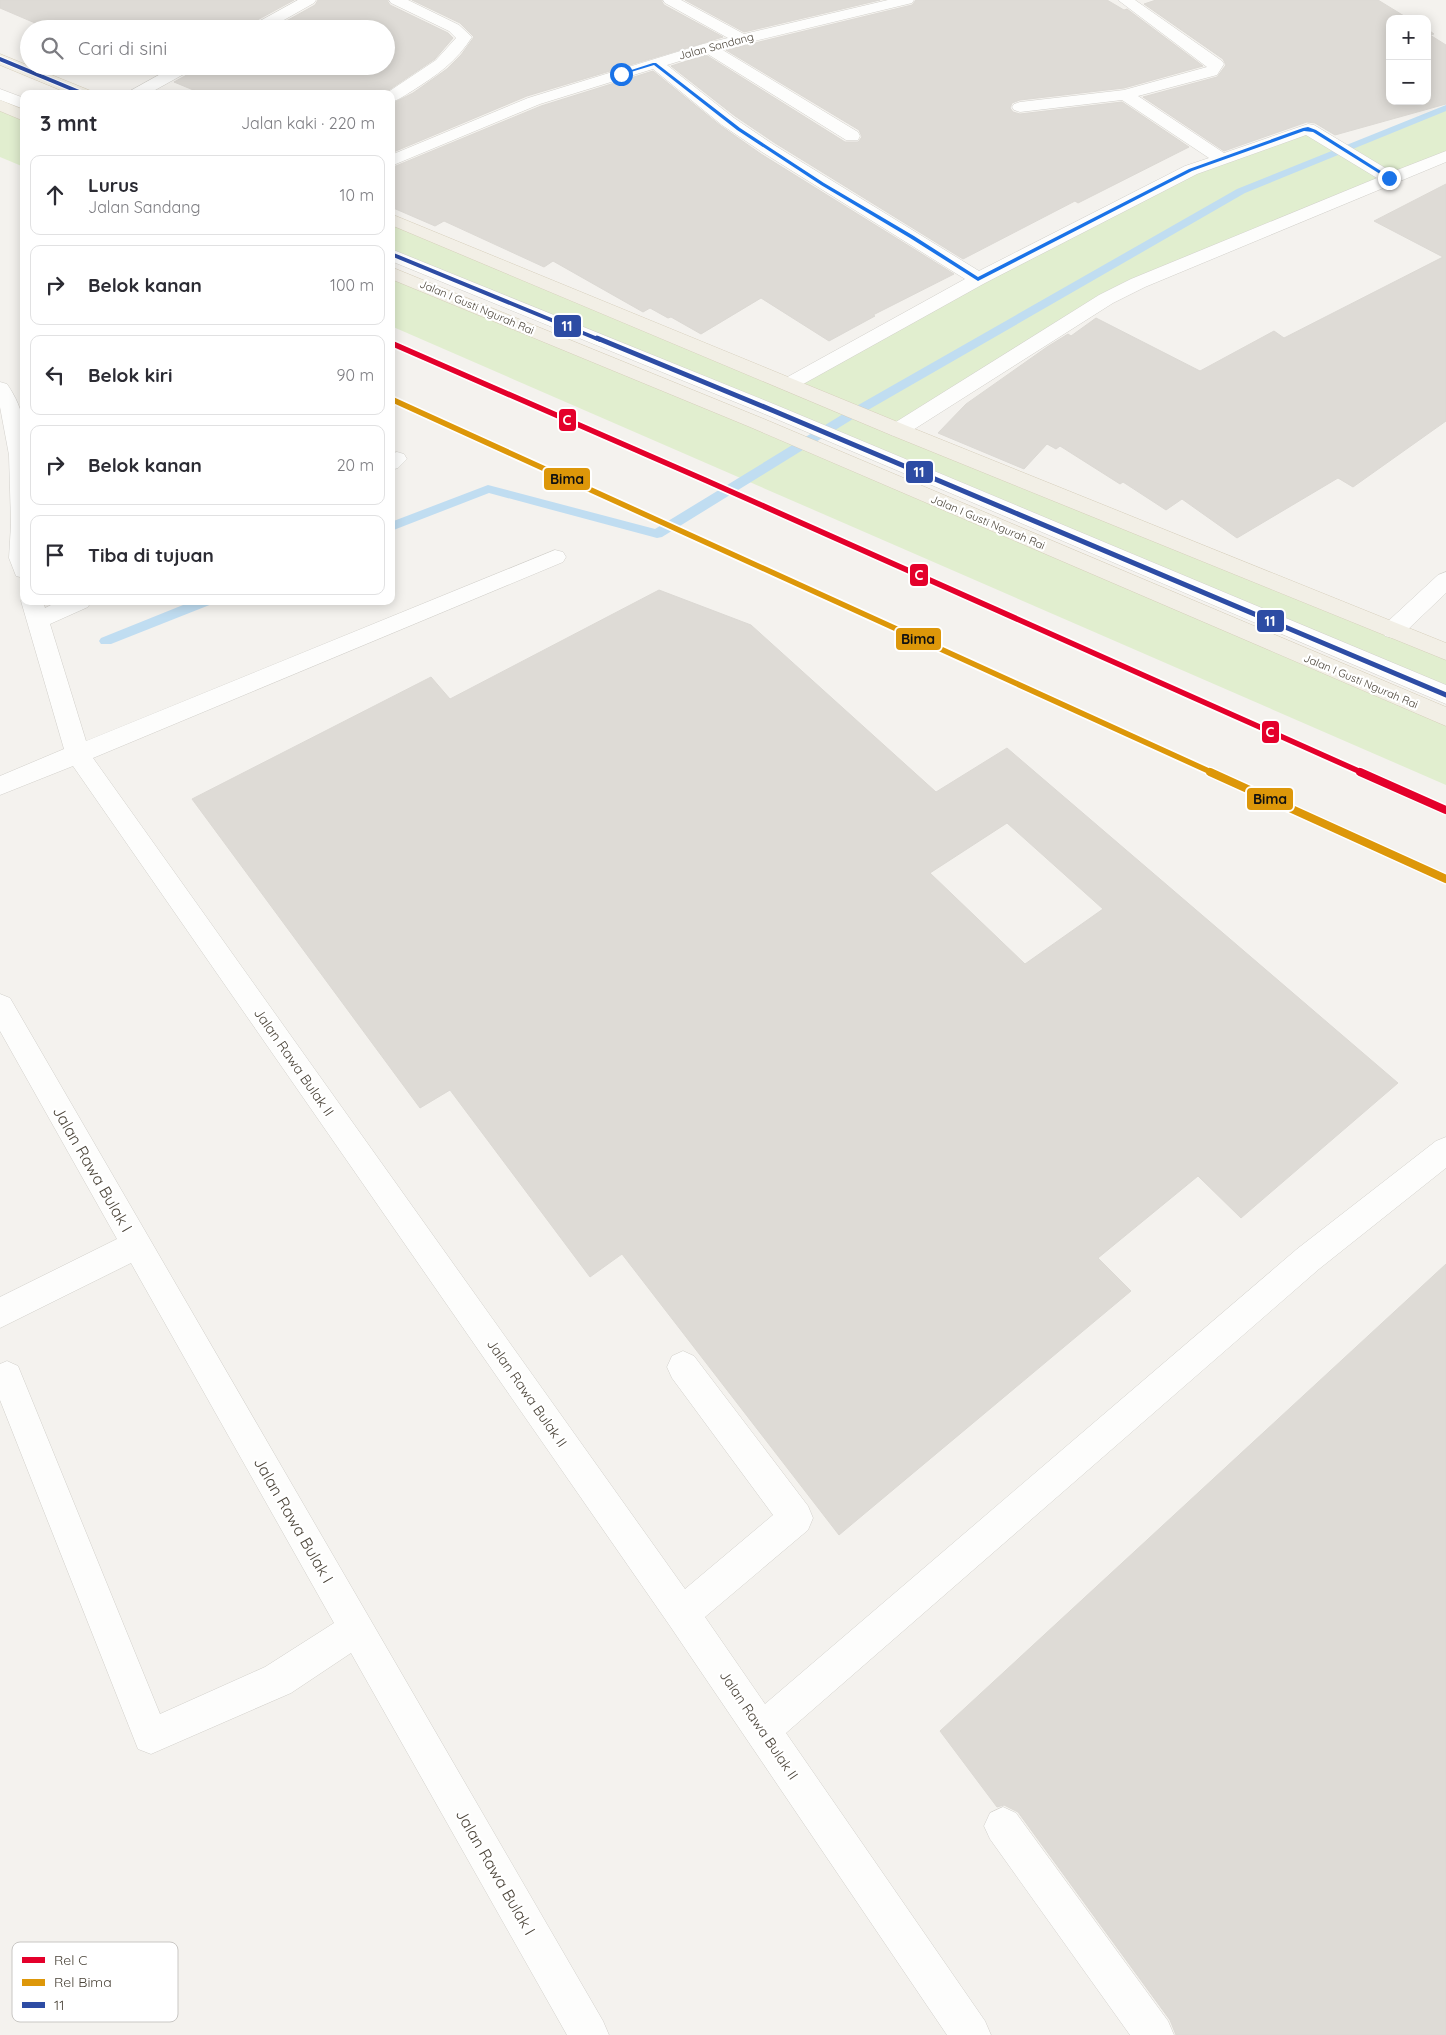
<!DOCTYPE html>
<html lang="id">
<meta charset="utf-8">
<style>
body{margin:0;font-family:Quicksand,sans-serif;background:#f2f2f3;color:#2b2b33}
.controls{position:absolute;right:15px;top:15px;display:grid;overflow:hidden;border-radius:10px;box-shadow:0 2px 12px #0003}
.controls button{width:45px;height:45px;display:grid;place-items:center;padding:0;border:0;border-bottom:1px solid #e1e1e2;background:#fff;color:#2b2b33;font:25px sans-serif}
.stop{position:absolute;width:15px;height:15px;margin:-11px;border:4px solid #1a73e8;border-radius:50%;background:#fff}
.stop.end{background:#1a73e8;border-color:#fff;box-shadow:0 1px 5px #0008}
.list{margin:0;padding:0;list-style:none}
h2{display:flex;justify-content:space-between;align-items:center;height:65px;margin:0;padding:0 20px;font-size:21px}
h2 small{font-size:16px;font-weight:400;color:#7c7c81}
.list li{display:grid;grid-template-columns:32px 1fr auto;gap:15px;align-items:center;box-sizing:border-box;height:80px;margin:0 10px 10px;padding:0 10px;border:1px solid #e1e1e2;border-radius:10px}
.list b{display:block;font-size:19px;white-space:nowrap}
.list p{margin:0;font-size:16px;white-space:nowrap;color:#7c7c81}
.list em{font-size:16px;font-style:normal;color:#7c7c81}
.icon{flex:none;width:28px;height:28px;fill:none;stroke:currentColor;stroke-width:2;stroke-linecap:round;stroke-linejoin:round}
.map{position:relative;flex:none;width:1446px;height:2035px;overflow:hidden}
.search{position:absolute;background:#fff;box-shadow:0 2px 12px #0003;left:20px;top:20px;width:375px;height:55px;display:flex;align-items:center;gap:12px;box-sizing:border-box;padding:0 18px;border-radius:28px;color:#7c7c81;font-size:19px}
.panel{position:absolute;background:#fff;box-shadow:0 2px 12px #0003;left:20px;top:90px;width:375px;height:515px;border-radius:10px}
.map>svg:first-child{display:block}
</style>
<div class="map">
<svg width="1446" height="2035" viewBox="0 0 1446 2035">
<rect width="100%" height="100%" fill="#f4f2ee"/>
<g fill="#e1eecf">
<path d="M0,105L24,116V167L0,157Z"/>
<path d="M1446,109V156L1130,287L899,430L1446,652V695L391,255V219L789,384L1221,158L1315,131L1344,150Z"/>
<path d="M391,271L1446,717V785L391,326Z"/>
</g>
<g fill="none" stroke-linecap="round" stroke-linejoin="round">
<g fill="#c0ddf1" fill-rule="evenodd">
<path d="M1446,105V111L1245,193L861,414L662,537L657,538L489,493L391,531V522L488,485L655,529L853,408L1237,189Z"/>
<path d="M193,601H213L212,604L111,644H101L99,641L101,638Z"/>
</g>
</g>
<g fill="#dedbd6" stroke="#dcd9d4" fill-rule="evenodd">
<path d="M0,0H294L250,24L247,29H49L0,8Z"/>
<path d="M318,0H387L390,5L448,33L453,38L435,59L383,94H203L174,82L194,71L197,66H386V29H272L315,5Z"/>
<path d="M412,0H661L664,5L723,37L527,96L391,153V104L413,93L447,69L461,55L474,37L460,23Z"/>
<path d="M685,0H880L744,32Z"/>
<path d="M916,0H1107L1124,10L1127,9L1203,66L1124,88L1020,100L1012,103L1010,108L1013,112L1020,114L1122,102L1189,147L1078,203L1075,201L963,259L775,143L735,116L671,66L706,55L845,142H858L862,137L859,130L726,50L912,5Z"/>
<path d="M1156,0H1378L1409,19H1390V101H1427V29L1434,34L1430,35L1446,45V104L1335,135L1315,123L1307,122L1224,151L1143,97L1217,77L1226,65L1223,59L1144,4Z"/>
<path d="M138,66H171L156,74Z"/>
<path d="M653,71L721,126L761,154L954,274L873,315L875,316L829,341L761,298L701,334L671,317L668,318L650,308L643,312L553,261L544,267L444,221L435,226L391,207V168L541,106Z"/>
<path d="M1446,184V421L1353,487L1338,478L1237,538L1182,499L1166,510L1123,482L1120,484L1060,446L1056,449L1047,444L1024,469L938,433L966,404L1047,347L1068,334L1071,336L1096,318L1200,371L1274,331L1284,338L1443,257L1374,221Z"/>
<path d="M659,590L751,625L936,792L1007,748L1398,1083L1241,1218L1198,1176L1098,1258L1131,1291L839,1535L622,1254L590,1277L450,1090L420,1108L192,799L431,677L450,699ZM1007,823L1103,909L1025,964L930,873Z"/>
<path d="M1446,1264V2035H1176L1170,2020L1018,1812L1004,1805L997,1807L940,1731Z"/>
</g>
<g fill="none" stroke-linecap="round" stroke-linejoin="round">
<g stroke="#d2d0cb" stroke-width="1">
<g id="minor">
<path d="M298,0H316L314,3L268,29H249L251,26Z"/>
<path d="M389,0H408L459,25L472,37C457,61 436,76 412,91C405,95 399,100 391,102V94H385L436,60L456,38L449,31L391,3Z"/>
<path d="M663,0H681L744,34L888,0H914L912,3L721,49L858,132L860,136L858,140H846L706,53L667,65L734,118L774,145L979,271L1185,166L1209,158L1122,100L1020,112L1014,110L1012,107L1014,104L1020,102L1124,90L1207,67L1118,0H1135L1222,61L1224,64L1217,75L1138,96L1224,153L1308,124L1314,125L1392,172L1446,151V162L1145,287L1113,303L905,435L898,436L891,435L888,430L891,425L1099,295L1131,279L1377,178L1306,135L1197,174L985,283L796,388L789,390L782,388L779,384L782,380L965,279L762,152L722,125L653,69L540,104L391,166V155L528,98L703,44L728,38L665,3Z"/>
<path d="M175,66H195L193,69L148,94H128L130,91Z"/>
<path d="M0,89L24,98V109L0,100Z"/>
<path d="M391,249L781,407L1446,685V704L767,415L391,261Z"/>
<path d="M0,382L7,384C16,397 21,409 24,424V578L16,576L9,558L11,524L9,455L0,407Z"/>
<path d="M397,452L404,454L407,459L398,468L391,470V454Z"/>
<path d="M555,550L563,552L566,557L563,562L93,758L685,1589L773,1515L672,1378L667,1367L672,1356L683,1351L694,1356L808,1506L813,1518L808,1530L705,1617L765,1704L1297,1249L1436,1141L1446,1137V1168L1319,1269L786,1733L985,2021L991,2035H947L670,1626L73,766L0,795V776L64,749L21,601L24,596V601H43L45,608L59,601H91L88,607L50,624L86,741Z"/>
<path d="M1446,572V593L1401,636L1393,638L1385,636L1382,630L1385,624L1438,575Z"/>
<path d="M0,994L10,998L603,2021L609,2035H567L351,1653L291,1693L151,1754L138,1749L0,1400V1364L7,1361L18,1366L160,1714L265,1667L334,1623L131,1263L0,1328V1297L117,1239L0,1031Z"/>
<path d="M1003,1807L1016,1813L1168,2021L1174,2035H1130L990,1839L984,1826L990,1813Z"/>
</g>
</g>
<g stroke="#d6cebb" stroke-width="1">
<g id="major">
<path d="M0,54L91,91L93,94H70L0,65Z"/>
<path d="M0,100L24,110V121L0,111Z"/>
<path d="M391,214L905,425L1446,643V660L891,435L391,225Z"/>
<path d="M391,267L764,419L1446,707V726L750,427L391,279Z"/>
</g>
</g>
<use href="#minor" fill="#fdfdfc" fill-rule="evenodd"/>
<use href="#major" fill="#f2efe6" fill-rule="evenodd"/>
<g stroke="#fff" stroke-width="6">
<g id="bus-1-far1">
<path d="M0,59L84,94"/>
<path d="M391,254L600,340"/>
</g>
</g>
<g stroke="#fff" stroke-width="8">
<path id="bus-1" d="M597,338L774,411L1446,695"/>
</g>
<use href="#bus-1-far1" stroke="#2d4ca4" stroke-width="4"/>
<use href="#bus-1" stroke="#2d4ca4" stroke-width="5"/>
<g stroke="#fff" stroke-width="9">
<path id="rail-1-far1" d="M391,343L705,480L1363,773"/>
</g>
<g stroke="#fff" stroke-width="11">
<path id="rail-1" d="M1360,772L1446,810"/>
</g>
<g stroke="#fff" stroke-width="9">
<path id="rail-2-far1" d="M391,399L1213,773"/>
</g>
<g stroke="#fff" stroke-width="11">
<path id="rail-2" d="M1210,772L1446,879"/>
</g>
<use href="#rail-1-far1" stroke="#e4002b" stroke-width="5.5"/>
<use href="#rail-1" stroke="#e4002b" stroke-width="8"/>
<use href="#rail-2-far1" stroke="#dd9709" stroke-width="5.5"/>
<use href="#rail-2" stroke="#dd9709" stroke-width="8"/>
</g>
<path fill="#1a73e8" d="M653,63H656L740,128L824,183L914,236L978,277L1189,169L1303,128L1308,127L1316,130L1392,178L1388,179L1313,132L1304,131L1192,171L978,281L910,238L821,185L737,130L654,65L621,75L619,74Z"/>
<g text-anchor="middle" dominant-baseline="central" stroke-width="4.5" stroke-linejoin="round" paint-order="stroke">
<g font-size="11" fill="#4b4439" stroke="#fff">
<text transform="translate(716 46) rotate(-15)">Jalan Sandang</text>
<text transform="translate(477 307) rotate(23)">Jalan I Gusti Ngurah Rai</text>
<text transform="translate(988 522) rotate(23)">Jalan I Gusti Ngurah Rai</text>
<text transform="translate(1361 681) rotate(23)">Jalan I Gusti Ngurah Rai</text>
</g>
<g font-size="14" fill="#4b4439" stroke="#fff">
<text transform="translate(294 1062) rotate(55)">Jalan Rawa Bulak II</text>
<text transform="translate(527 1393) rotate(55)">Jalan Rawa Bulak II</text>
<text transform="translate(759 1725) rotate(56)">Jalan Rawa Bulak II</text>
</g>
<g font-size="16" fill="#4b4439" stroke="#fff">
<text transform="translate(93 1169) rotate(60)">Jalan Rawa Bulak I</text>
<text transform="translate(294 1520) rotate(60)">Jalan Rawa Bulak I</text>
<text transform="translate(496 1872) rotate(60)">Jalan Rawa Bulak I</text>
</g>
</g>
<rect x="12" y="1942" width="166" height="80" rx="8" fill="#fff" stroke="#c9c7c4" stroke-width="1"/>
<rect x="22" y="1957" width="23" height="6" fill="#e4002b"/>
<rect x="22" y="1979" width="23" height="7" fill="#dd9709"/>
<rect x="22" y="2002" width="23" height="6" fill="#2d4ca4"/>
<g font-size="14" fill="#4b4439">
<text x="54" y="1965">Rel C</text>
<text x="54" y="1987">Rel Bima</text>
<text x="54" y="2010">11</text>
</g>
<g stroke="#fff" stroke-width="2">
<rect x="553" y="314" width="29" height="24" rx="5" fill="#2d4ca4"/>
<rect x="558" y="408" width="19" height="24" rx="5" fill="#e4002b"/>
<rect x="905" y="460" width="29" height="24" rx="5" fill="#2d4ca4"/>
<rect x="543" y="467" width="48" height="24" rx="5" fill="#dd9709"/>
<rect x="909" y="563" width="20" height="24" rx="5" fill="#e4002b"/>
<rect x="1256" y="609" width="29" height="24" rx="5" fill="#2d4ca4"/>
<rect x="895" y="627" width="47" height="24" rx="5" fill="#dd9709"/>
<rect x="1261" y="720" width="19" height="24" rx="5" fill="#e4002b"/>
<rect x="1246" y="787" width="48" height="24" rx="5" fill="#dd9709"/>
</g>
<g font-size="14" text-anchor="middle" font-weight="bold" fill="#fff">
<text x="567" y="331">11</text>
<text x="567" y="425">C</text>
<text x="919" y="477">11</text>
<text x="919" y="580">C</text>
<text x="1270" y="626">11</text>
<text x="1270" y="737">C</text>
</g>
<g font-size="14" text-anchor="middle" font-weight="bold" fill="#111">
<text x="567" y="484">Bima</text>
<text x="918" y="644">Bima</text>
<text x="1270" y="804">Bima</text>
</g>
</svg>
<div class="controls">
<button>+</button>
<button>−</button>
</div>
<div class="stop" style="left:621px;top:74px"></div>
<div class="stop end" style="left:1389px;top:178px"></div>
<div class="search"><svg class="icon" aria-label="search" viewBox="0 0 24 24"><circle cx="10" cy="10" r="6"/><path d="M15 15l6 6"/></svg>Cari di sini</div>
<section class="panel">
<h2>3 mnt<small>Jalan kaki · 220 m</small></h2>
<ul class="list">
<li><svg class="icon" aria-label="ahead" viewBox="0 0 24 24"><path d="M12 20V5M6 11l6-6 6 6"/></svg><div><b>Lurus</b><p>Jalan Sandang</p></div><em>10 m</em></li>
<li><svg class="icon" aria-label="right" viewBox="0 0 24 24"><path d="M7 20v-9h11M14 6l5 5-5 5"/></svg><div><b>Belok kanan</b></div><em>100 m</em></li>
<li><svg class="icon" aria-label="left" viewBox="0 0 24 24"><path d="M17 20v-9H6M10 6l-5 5 5 5"/></svg><div><b>Belok kiri</b></div><em>90 m</em></li>
<li><svg class="icon" aria-label="right" viewBox="0 0 24 24"><path d="M7 20v-9h11M14 6l5 5-5 5"/></svg><div><b>Belok kanan</b></div><em>20 m</em></li>
<li><svg class="icon" aria-label="arrive" viewBox="0 0 24 24"><path d="M6 21V4h12l-3 4 3 4H6"/></svg><div><b>Tiba di tujuan</b></div></li>
</ul>
</section>
</div>
